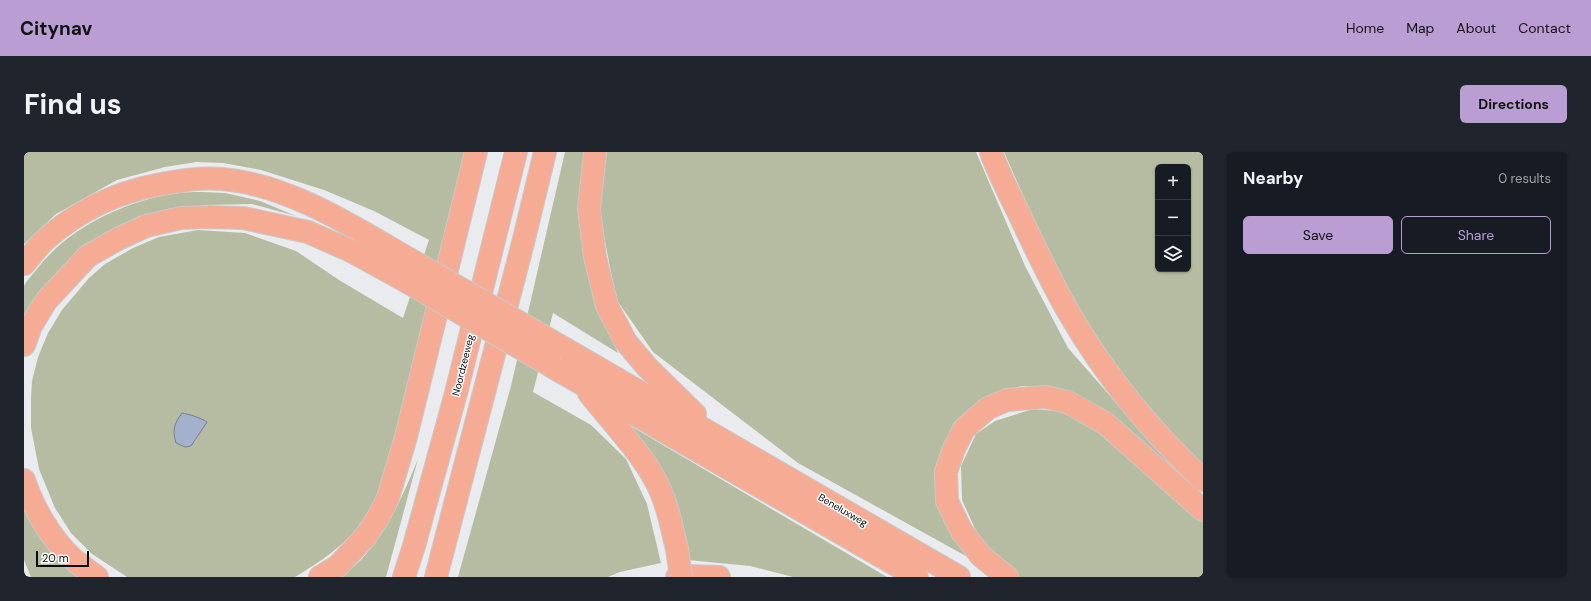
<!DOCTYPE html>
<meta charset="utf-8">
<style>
body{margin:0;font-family:"DM Sans",sans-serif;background:#20242c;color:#f1f3f6}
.controls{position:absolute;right:12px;top:12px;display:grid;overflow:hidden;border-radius:6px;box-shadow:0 1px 3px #0004}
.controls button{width:36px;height:36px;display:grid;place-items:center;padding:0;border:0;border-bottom:1px solid #363941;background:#171b24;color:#f1f3f6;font:20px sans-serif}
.scale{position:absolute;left:12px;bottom:10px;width:53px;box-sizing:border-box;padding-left:4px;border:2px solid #0b0b0c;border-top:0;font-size:11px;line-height:14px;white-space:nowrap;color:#0b0b0c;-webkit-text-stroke:3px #fff;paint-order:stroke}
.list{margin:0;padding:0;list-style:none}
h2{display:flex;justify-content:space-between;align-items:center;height:52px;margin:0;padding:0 16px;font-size:17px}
h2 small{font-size:13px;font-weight:400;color:#9ea1a6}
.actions{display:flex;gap:8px;padding:12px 16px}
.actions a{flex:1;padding:9px 0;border:1px solid #ba9dd3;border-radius:6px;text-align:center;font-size:14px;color:#ba9dd3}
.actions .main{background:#ba9dd3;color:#111}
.icon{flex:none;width:22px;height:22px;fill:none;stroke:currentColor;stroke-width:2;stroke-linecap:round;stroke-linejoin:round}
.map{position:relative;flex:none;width:1179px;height:425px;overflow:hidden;border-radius:6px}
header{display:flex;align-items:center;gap:24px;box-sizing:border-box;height:56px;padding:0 20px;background:#ba9dd3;color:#111}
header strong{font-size:19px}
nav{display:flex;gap:22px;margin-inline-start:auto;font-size:14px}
.intro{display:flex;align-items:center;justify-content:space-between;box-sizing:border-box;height:96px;padding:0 24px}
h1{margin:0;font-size:28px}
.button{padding:10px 18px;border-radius:6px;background:#ba9dd3;color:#111;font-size:14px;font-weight:700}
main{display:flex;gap:24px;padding:0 24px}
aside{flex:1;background:#171b24;border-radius:6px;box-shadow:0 1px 3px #0004}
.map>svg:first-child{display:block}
</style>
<header>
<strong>Citynav</strong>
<nav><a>Home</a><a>Map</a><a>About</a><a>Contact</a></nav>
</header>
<div class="intro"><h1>Find us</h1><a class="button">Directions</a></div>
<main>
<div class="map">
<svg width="1179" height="425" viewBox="0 0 1179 425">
<rect width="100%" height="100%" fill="#eaebee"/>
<g fill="#b6bca2" fill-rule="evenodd">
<path d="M0,0H442L359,333C352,345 346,357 339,368C322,393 296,410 271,425H103L68,402L47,381L31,356L15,317L7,276V247L8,229L14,205L24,181L38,158L65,126L81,112L109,96L135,85L174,78L221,81L272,99L315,128L379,166L405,88L350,59L300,38L237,18L199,11L173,10L141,15L93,28L32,62L0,92ZM163,262L169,265L179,267L152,291Z"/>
<path d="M541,0H561L577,161L594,201L529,161L509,240L567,273L602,307L623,352L637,411L596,420L584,425H434L487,234Z"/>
<path d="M583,0H952L1001,114L1044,196L1163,331L1040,238L998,234L971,241L918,307L949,408L774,311L629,200L592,147L575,57Z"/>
<path d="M980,0H1179V317L1145,283L1052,163ZM1134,15H1164V117H1134Z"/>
<path d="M179,40L201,41L236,49L272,64L228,52L181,53L126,62L85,80L0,180C0,172 0,140 0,134C3,128 9,122 13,117C43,77 100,49 149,42C159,40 169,40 179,40Z"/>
<path d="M1009,257L1044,260L1083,284L1179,370V425H994L957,390L938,348L937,314L952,282L971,269Z"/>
<path d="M605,273L863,425H769L726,414L664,408Z"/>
<path d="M394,307L362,425H316C323,420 330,415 336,409C363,380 379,344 394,307Z"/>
<path d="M0,344L61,425H7L0,408Z"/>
</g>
<path fill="#a3b1cd" stroke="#757f93" d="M158,261C164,262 178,266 183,270L167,294L161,295L152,291C148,278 150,272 158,261Z"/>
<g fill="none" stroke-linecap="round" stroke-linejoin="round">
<g stroke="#c9c9ca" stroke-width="24">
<g id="highway">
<path d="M571,0L565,57L571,105L583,154L602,190L623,215L671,262"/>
<path d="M967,0C975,23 987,45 997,66C1012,98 1027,130 1045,161C1080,222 1128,280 1179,328"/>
<path d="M0,112C7,104 14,94 22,87C54,59 91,41 132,33C154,29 176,25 198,27C268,33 334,78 394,112"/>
<path d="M0,193L7,174L22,149L64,104L94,87L122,74L157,66L187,65L219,66L284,80L327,99L387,132"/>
<path d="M543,198L935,425"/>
<path d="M527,214L893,425"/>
<path d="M565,241C588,271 623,306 637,340C645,358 648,378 653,397"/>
<path d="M0,328C9,355 27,387 48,406C56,413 65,419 73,425"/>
<path d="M296,425L314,414L341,385L354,366L364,346L382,285L452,0"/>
<path d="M380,425L390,394L432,241L492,0"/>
<path d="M412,425L499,91L521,0"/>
<path d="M653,425L664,424L695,425"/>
<path d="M983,425L957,404L937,378L923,349L922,320L930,297L940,277L964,256L983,248L1021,245L1043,250L1081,271L1179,358"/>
</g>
</g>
<use href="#highway" stroke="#f5ab94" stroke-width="22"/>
<g stroke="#c9c9ca" stroke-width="24" stroke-linecap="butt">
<g id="highway-bridge">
<path d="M394,112L543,198"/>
<path d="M387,132L527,214"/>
<path d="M653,397L657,425"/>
</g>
</g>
<use href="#highway-bridge" stroke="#f5ab94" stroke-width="22"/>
</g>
<g text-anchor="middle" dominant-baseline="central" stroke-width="3" stroke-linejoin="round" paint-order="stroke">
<g font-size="10" fill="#0b0b0c" stroke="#fff">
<text transform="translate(439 213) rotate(-76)">Noordzeeweg</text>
<text transform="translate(819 358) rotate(30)">Beneluxweg</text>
</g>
</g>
</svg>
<div class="controls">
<button>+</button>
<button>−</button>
<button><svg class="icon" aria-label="layers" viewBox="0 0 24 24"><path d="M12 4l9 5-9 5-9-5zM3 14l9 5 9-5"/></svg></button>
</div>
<div class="scale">20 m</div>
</div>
<aside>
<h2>Nearby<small>0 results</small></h2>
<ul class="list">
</ul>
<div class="actions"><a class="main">Save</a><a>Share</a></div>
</aside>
</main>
